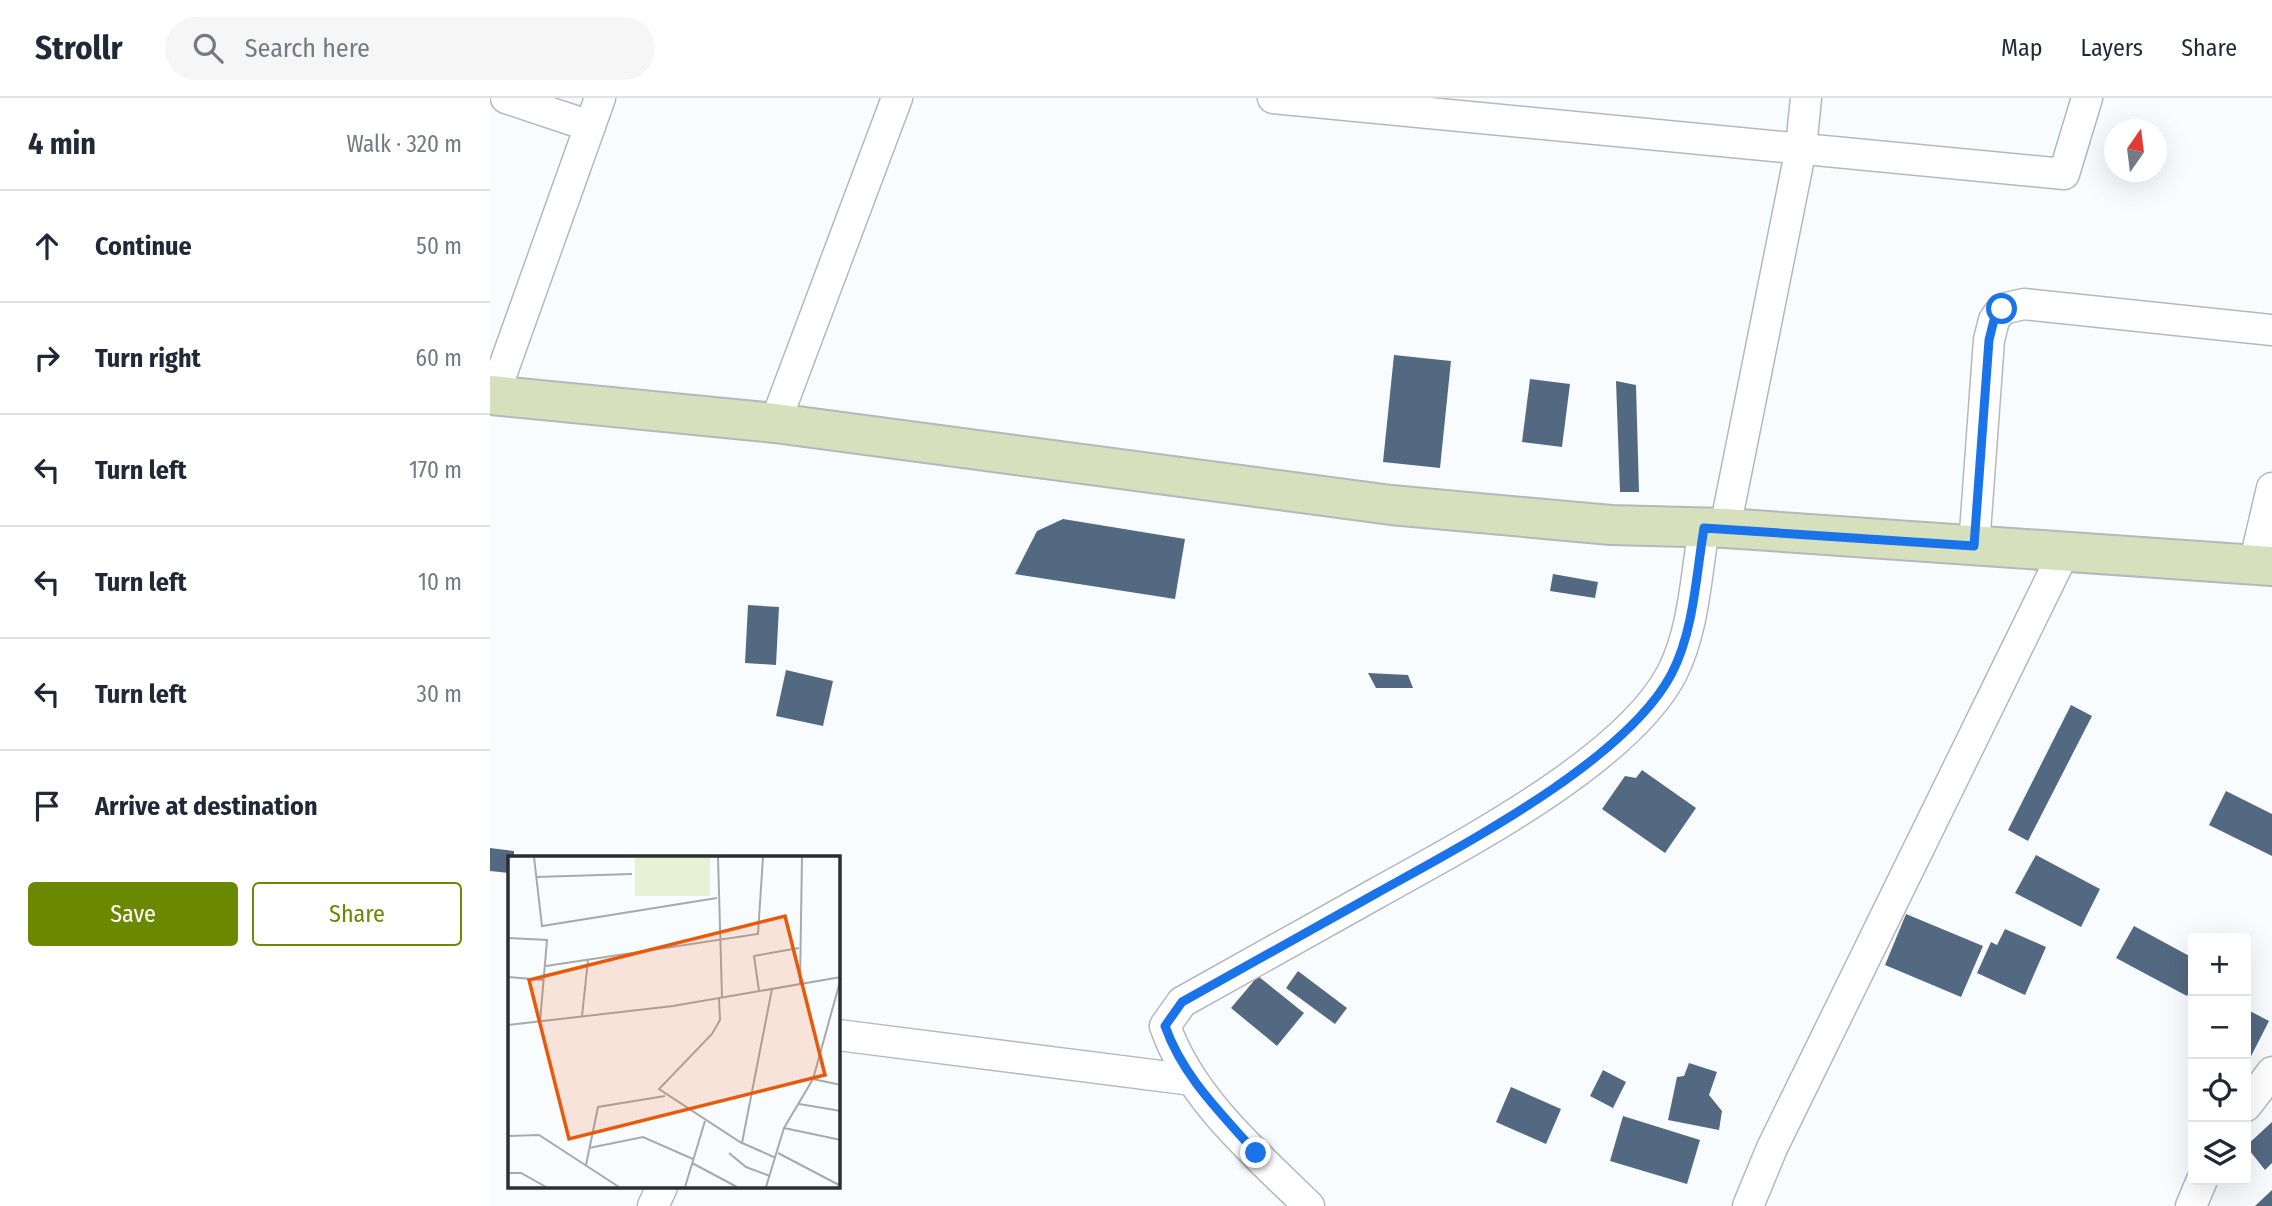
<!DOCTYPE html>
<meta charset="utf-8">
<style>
body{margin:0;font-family:"Fira Sans Condensed",sans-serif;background:#f6f6f7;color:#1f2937}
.controls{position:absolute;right:21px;bottom:21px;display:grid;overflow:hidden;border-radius:7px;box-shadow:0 7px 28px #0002}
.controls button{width:63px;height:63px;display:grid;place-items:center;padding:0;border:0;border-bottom:2px solid #e0e1e3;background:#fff;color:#1f2937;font:35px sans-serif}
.compass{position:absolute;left:1614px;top:21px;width:63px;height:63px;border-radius:50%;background:#fff;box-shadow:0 7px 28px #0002;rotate:14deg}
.stop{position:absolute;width:21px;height:21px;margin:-16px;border:5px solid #1a73e8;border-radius:50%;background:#fff}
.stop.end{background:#1a73e8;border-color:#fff;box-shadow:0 2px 7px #0008}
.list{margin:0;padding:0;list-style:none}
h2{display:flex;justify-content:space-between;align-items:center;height:91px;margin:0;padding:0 28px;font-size:30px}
h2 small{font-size:23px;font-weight:400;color:#747a83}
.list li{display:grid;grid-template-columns:46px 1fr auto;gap:21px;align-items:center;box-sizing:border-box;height:112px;padding:0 28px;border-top:2px solid #e0e1e3}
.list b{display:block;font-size:26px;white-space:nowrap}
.list em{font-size:23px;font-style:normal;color:#747a83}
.actions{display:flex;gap:14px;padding:21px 28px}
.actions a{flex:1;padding:16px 0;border:2px solid #6a8800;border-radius:7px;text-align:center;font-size:24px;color:#6a8800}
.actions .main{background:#6a8800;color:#fff}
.icon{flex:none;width:38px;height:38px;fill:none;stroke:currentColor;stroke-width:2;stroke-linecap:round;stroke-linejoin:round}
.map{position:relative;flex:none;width:1782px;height:1108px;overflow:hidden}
header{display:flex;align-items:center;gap:42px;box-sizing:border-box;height:98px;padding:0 35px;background:#fff;border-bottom:2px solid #e0e1e3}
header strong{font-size:33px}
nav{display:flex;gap:38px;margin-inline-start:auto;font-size:24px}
.search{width:490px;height:63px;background:#f6f6f7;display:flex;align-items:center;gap:18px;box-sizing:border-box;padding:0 24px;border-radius:38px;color:#747a83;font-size:26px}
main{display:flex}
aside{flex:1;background:#fff}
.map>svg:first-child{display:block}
</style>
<header>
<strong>Strollr</strong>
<div class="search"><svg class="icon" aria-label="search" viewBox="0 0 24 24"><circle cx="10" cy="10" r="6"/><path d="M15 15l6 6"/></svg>Search here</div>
<nav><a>Map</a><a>Layers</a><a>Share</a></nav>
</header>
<main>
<aside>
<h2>4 min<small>Walk · 320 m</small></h2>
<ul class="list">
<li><svg class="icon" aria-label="ahead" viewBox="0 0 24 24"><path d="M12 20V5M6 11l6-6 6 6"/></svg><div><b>Continue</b></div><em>50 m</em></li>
<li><svg class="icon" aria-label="right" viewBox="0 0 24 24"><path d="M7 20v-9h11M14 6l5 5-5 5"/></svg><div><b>Turn right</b></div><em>60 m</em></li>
<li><svg class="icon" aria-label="left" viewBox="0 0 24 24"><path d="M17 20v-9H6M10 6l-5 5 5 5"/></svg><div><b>Turn left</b></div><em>170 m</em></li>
<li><svg class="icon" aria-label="left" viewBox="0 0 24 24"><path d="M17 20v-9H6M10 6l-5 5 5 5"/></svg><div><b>Turn left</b></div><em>10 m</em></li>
<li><svg class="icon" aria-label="left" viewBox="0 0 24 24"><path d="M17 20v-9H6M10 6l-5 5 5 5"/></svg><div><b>Turn left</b></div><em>30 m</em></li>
<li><svg class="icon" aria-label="arrive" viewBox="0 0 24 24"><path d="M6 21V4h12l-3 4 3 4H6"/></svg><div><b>Arrive at destination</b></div></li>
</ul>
<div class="actions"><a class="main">Save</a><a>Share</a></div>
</aside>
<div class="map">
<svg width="1782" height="1108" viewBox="0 0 1782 1108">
<rect width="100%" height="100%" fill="#f9fcfe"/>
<g fill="#536981">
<path d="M904,257L961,263L950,370L893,364Z"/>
<path d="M1040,281L1080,286L1072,349L1032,344Z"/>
<path d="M1126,283L1146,287L1149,394H1130Z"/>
<path d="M573,421L695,441L685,501L525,476L547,433Z"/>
<path d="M1063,476L1108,484L1105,500L1060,493Z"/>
<path d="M258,507L289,509L286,567L255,565Z"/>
<path d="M296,572L343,583L333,628L286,618Z"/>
<path d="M878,575L918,577L923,590H886Z"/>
<path d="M1581,607L1602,618L1538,743L1518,732Z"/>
<path d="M1152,672L1206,710L1175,755L1112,711L1135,678L1146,680Z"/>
<path d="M1736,693L1782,716V758L1719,727Z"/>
<path d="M0,750L24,753V760H19V775L0,773Z"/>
<path d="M1546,757L1610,791L1591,829L1525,795Z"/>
<path d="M1416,816L1493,848L1471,899L1395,867Z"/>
<path d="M1644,828L1703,860V885L1697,898L1626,860Z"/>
<path d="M1515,831L1556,849L1535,897L1487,875L1501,844L1507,847Z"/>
<path d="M808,873L857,910L845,926L796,890Z"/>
<path d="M768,878L814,915L787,948L741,910Z"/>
<path d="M1756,911L1779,923L1756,968Z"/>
<path d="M1199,965L1227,974L1219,997L1232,1013L1229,1032L1178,1022L1187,979L1194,978Z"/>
<path d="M1113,972L1136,984L1123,1010L1100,998Z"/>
<path d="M1021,989L1071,1011L1056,1046L1006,1024Z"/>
<path d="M1133,1018L1210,1042L1197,1086L1120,1063Z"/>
<path d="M1782,1024V1065L1775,1072L1756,1048Z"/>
<path d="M1782,1092V1108H1765Z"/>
</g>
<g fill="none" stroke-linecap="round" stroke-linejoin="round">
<g stroke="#b4b8bc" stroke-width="33">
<g id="street">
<path d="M16,0L100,28"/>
<path d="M783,0L1574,76L1597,0"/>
<path d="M4,297L110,0"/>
<path d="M285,325L407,0"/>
<path d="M1235,430L1311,50L1316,0"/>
<path d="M1484,448L1499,242L1504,222L1512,211L1534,206L1782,232"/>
<path d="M1764,467L1782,390"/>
<path d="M348,937L702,982"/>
<path d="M1756,1008L1782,974"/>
<path d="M163,1108L172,1089"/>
<path d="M819,1108C766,1056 700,1000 675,928L692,904C757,868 822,832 887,795C973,747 1137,662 1182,575C1204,532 1206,477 1214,430"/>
<path d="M1258,1108L1282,1050L1574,454"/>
<path d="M1701,1108L1712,1082"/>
</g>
</g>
<g stroke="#b4b8bc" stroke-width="42">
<path id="secondary" d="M0,297L285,325L901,407L1121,427L1235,430L1782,468"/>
</g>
<use href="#street" stroke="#fff" stroke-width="30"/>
<use href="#secondary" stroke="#d6e0bd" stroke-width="38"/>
</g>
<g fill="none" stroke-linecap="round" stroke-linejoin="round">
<path stroke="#1a73e8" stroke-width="9" d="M766,1055C731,1015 693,979 675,928L692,904C757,868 822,832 887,795C973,747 1137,662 1182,575C1204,532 1206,477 1214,430L1484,448L1499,242L1504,222L1512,211"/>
</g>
<g transform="translate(18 758)">
<rect width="332" height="332" fill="#f9fcfe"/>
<path d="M127,1H202V40H127Z" fill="#e7f1d6"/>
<path fill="none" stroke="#a7aaab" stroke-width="2" d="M26,1L34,70L209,42M210,1L214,141M28,21L124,18M0,82L39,84L32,166M38,110L250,78L255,1M0,121L36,124M292,128L294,1M251,135L246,100L291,92M211,142L212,164L204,178L151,233L232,286L268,302M74,160L80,104M0,169L165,150L333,121M305,223L333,229M291,248L333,255M276,272L333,284M0,280L31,279L111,331M234,287L264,133M81,292L135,281L185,303M221,297L238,311L262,320M270,297L333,330M184,307L229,331M78,309L90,251L157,240M0,317H13L38,331M177,331L197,265M258,331L276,272L305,223L333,122"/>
<path fill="#e8590c" fill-opacity="0.15" stroke="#e8590c" stroke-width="3.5" d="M277,60L317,219L61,283L21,124Z"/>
<rect width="332" height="332" fill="none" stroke="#2c2e2f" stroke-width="3.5"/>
</g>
</svg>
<div class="controls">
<button>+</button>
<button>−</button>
<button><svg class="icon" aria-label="locate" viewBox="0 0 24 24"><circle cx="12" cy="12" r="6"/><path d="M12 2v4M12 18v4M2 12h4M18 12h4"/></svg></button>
<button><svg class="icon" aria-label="layers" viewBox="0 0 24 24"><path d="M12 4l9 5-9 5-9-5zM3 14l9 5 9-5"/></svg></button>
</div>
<svg class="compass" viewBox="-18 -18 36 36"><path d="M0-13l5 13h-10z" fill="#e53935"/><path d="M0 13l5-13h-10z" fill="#747a83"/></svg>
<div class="stop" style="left:1512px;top:211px"></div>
<div class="stop end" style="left:766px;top:1055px"></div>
</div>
</main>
